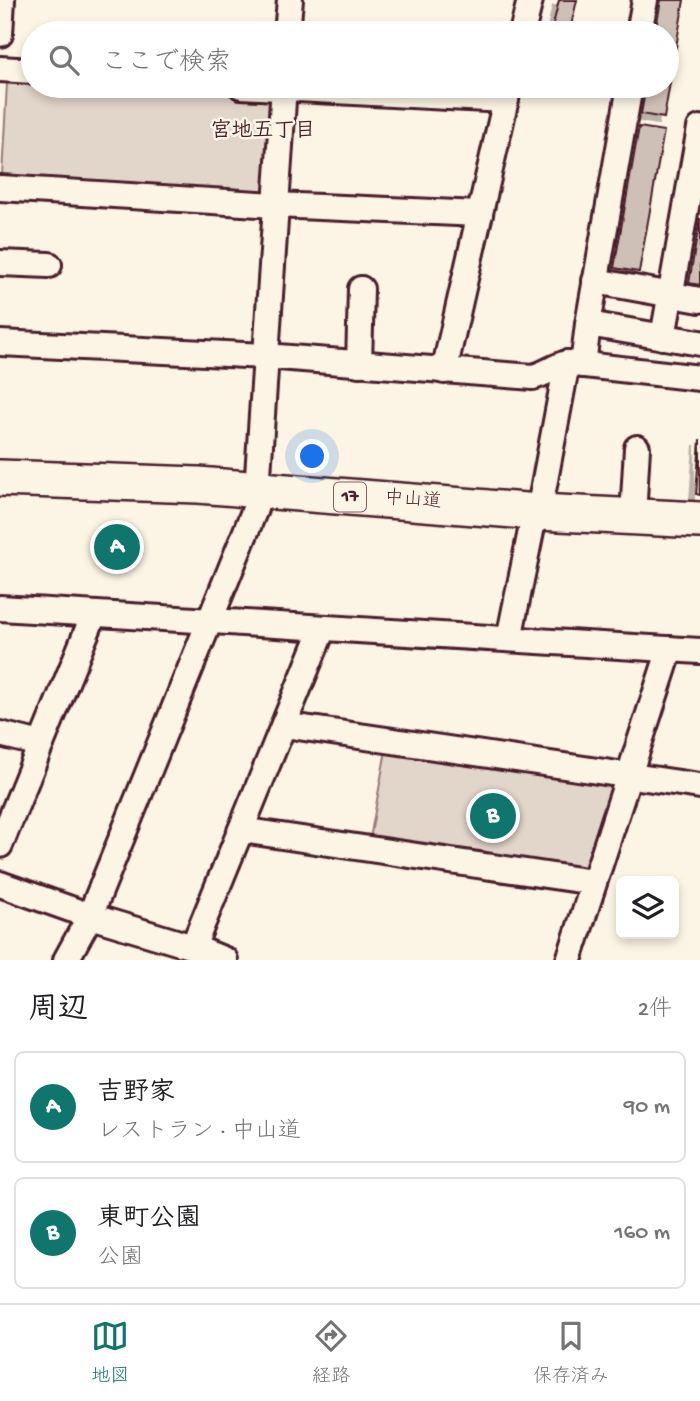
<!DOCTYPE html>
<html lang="ja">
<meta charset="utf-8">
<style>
body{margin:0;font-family:"Gochi Hand","Klee One",sans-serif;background:#f2f2f2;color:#202124}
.controls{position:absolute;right:21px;bottom:21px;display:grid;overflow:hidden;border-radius:10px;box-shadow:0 4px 10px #0003}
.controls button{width:63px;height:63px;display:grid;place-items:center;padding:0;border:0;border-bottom:2px solid #e0e0e0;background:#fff;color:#202124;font:35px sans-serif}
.you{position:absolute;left:313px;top:457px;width:24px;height:24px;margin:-18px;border:5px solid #fff;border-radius:50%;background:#1a73e8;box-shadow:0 0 0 10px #1a73e833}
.badge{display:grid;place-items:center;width:46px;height:46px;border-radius:50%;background:#0f766e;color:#fff;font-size:23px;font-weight:700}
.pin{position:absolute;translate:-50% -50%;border:4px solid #fff;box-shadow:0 2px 7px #0006}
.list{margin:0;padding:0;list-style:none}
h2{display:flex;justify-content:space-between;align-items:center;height:91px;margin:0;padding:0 28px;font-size:30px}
h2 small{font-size:23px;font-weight:400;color:#757577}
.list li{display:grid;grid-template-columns:46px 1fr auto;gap:21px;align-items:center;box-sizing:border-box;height:112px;margin:0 14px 14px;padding:0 14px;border:2px solid #e0e0e0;border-radius:10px}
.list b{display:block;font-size:26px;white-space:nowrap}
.list p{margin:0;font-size:23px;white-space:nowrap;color:#757577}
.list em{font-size:23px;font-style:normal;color:#757577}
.icon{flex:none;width:38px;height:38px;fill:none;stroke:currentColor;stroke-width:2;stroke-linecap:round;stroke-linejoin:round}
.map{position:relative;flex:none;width:700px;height:960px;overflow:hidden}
.search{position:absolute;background:#fff;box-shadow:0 4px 10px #0003;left:21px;right:21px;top:21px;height:77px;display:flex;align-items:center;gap:18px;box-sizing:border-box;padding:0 24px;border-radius:38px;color:#757577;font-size:26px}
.sheet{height:343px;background:#fff}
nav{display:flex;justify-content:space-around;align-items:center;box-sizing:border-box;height:98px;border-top:2px solid #e0e0e0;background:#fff;font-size:19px;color:#757577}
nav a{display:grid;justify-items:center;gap:4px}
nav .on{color:#0f766e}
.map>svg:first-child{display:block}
</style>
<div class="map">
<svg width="700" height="960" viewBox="0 0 700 960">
<defs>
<filter id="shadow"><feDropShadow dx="-6" dy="6" stdDeviation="0" flood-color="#0004"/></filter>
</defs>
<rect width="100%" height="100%" fill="#fcf5e5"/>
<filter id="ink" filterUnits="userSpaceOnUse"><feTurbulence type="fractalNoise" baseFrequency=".0143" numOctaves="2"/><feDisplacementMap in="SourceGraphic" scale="14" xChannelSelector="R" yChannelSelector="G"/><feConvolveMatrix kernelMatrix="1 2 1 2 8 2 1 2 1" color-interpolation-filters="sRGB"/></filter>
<g filter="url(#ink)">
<g fill="#e2d5ca" stroke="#967a7a" stroke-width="2">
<path d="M12,80L33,81V86H104L271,96L269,196L2,176L7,83Z"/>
<path d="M386,750L615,784L590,872L370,839Z"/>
</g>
<g fill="#cfc0b7" stroke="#4a1f2b" stroke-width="2" filter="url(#shadow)">
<path d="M559,0H577L570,30L553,25Z"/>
<path d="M661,0H684L664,118L641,114L646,86H667V33H655Z"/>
<path d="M639,127L664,131L639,272L614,268Z"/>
<path d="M700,218V285L689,283Z"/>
<path d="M700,439V495L696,494Z"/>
</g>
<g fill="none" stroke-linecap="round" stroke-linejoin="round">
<g stroke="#4a1f2b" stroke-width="30">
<g id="minor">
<path d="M287,33L290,0"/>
<path d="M522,33L530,0"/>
<path d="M639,33L645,0"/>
<path d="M0,34L2,0"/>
<path d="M0,69L33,71"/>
<path d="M241,86L506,100"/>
<path d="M0,188L275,205L480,214"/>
<path d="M0,263L49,265"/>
<path d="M595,281L700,300"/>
<path d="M588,324L630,86"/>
<path d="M663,337L700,128"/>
<path d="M0,343L265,356L533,377C546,374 555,366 567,363L700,378"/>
<path d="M359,364L361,289"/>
<path d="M583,365L588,324L700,343"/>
<path d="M444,371L509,86"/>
<path d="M257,490L284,86"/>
<path d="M539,512L567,363"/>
<path d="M633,516L637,448"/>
<path d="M0,608L700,651"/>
<path d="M509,639L532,526"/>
<path d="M284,725L700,786"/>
<path d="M0,734L41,744"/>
<path d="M241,830L593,882"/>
<path d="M0,845L94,614"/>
<path d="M0,884L90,916L193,947L225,960"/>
<path d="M193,947L323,628"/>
<path d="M66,960L90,916L255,509"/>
<path d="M569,960L670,649"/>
</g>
</g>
<g stroke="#4a1f2b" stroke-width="40">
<path id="highway" d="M0,478L198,485L539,512L700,520"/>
</g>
<use href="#minor" stroke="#fcf5e5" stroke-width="24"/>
<use href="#highway" stroke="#fcf5e5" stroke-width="35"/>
</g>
</g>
<g text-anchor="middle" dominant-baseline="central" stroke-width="5" stroke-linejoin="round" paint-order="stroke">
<rect fill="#fcf5e5" stroke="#7f5f63" stroke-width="2" x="334" y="482.5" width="32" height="29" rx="5"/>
<g font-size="18" font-weight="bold" fill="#4a1f2b">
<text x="350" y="497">17</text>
</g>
<g font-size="19" fill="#4a1f2b" stroke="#fcf5e5">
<text transform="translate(413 501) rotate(4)">中山道</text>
</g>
<g font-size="21" font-weight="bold" fill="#4a1f2b" stroke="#fcf5e5">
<text x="263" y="132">宮地五丁目</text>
</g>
</g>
</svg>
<div class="controls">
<button><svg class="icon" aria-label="layers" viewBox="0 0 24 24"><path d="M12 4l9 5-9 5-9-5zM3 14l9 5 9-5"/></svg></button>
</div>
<div class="you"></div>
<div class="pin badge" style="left:117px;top:547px">A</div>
<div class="pin badge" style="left:493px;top:816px">B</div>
<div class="search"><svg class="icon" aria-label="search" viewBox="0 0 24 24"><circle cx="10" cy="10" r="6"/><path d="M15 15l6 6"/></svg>ここで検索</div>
</div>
<section class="sheet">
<h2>周辺<small>2件</small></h2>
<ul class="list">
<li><span class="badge">A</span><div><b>吉野家</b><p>レストラン · 中山道</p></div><em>90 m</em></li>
<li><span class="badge">B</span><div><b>東町公園</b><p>公園</p></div><em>160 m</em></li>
</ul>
</section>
<nav>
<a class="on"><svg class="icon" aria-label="map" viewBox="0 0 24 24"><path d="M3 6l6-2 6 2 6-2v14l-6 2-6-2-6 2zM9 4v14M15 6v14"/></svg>地図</a>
<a><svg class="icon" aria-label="directions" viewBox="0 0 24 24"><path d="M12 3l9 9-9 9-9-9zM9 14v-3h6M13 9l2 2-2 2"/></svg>経路</a>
<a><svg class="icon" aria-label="saved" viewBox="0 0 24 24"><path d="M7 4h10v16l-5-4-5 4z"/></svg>保存済み</a>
</nav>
